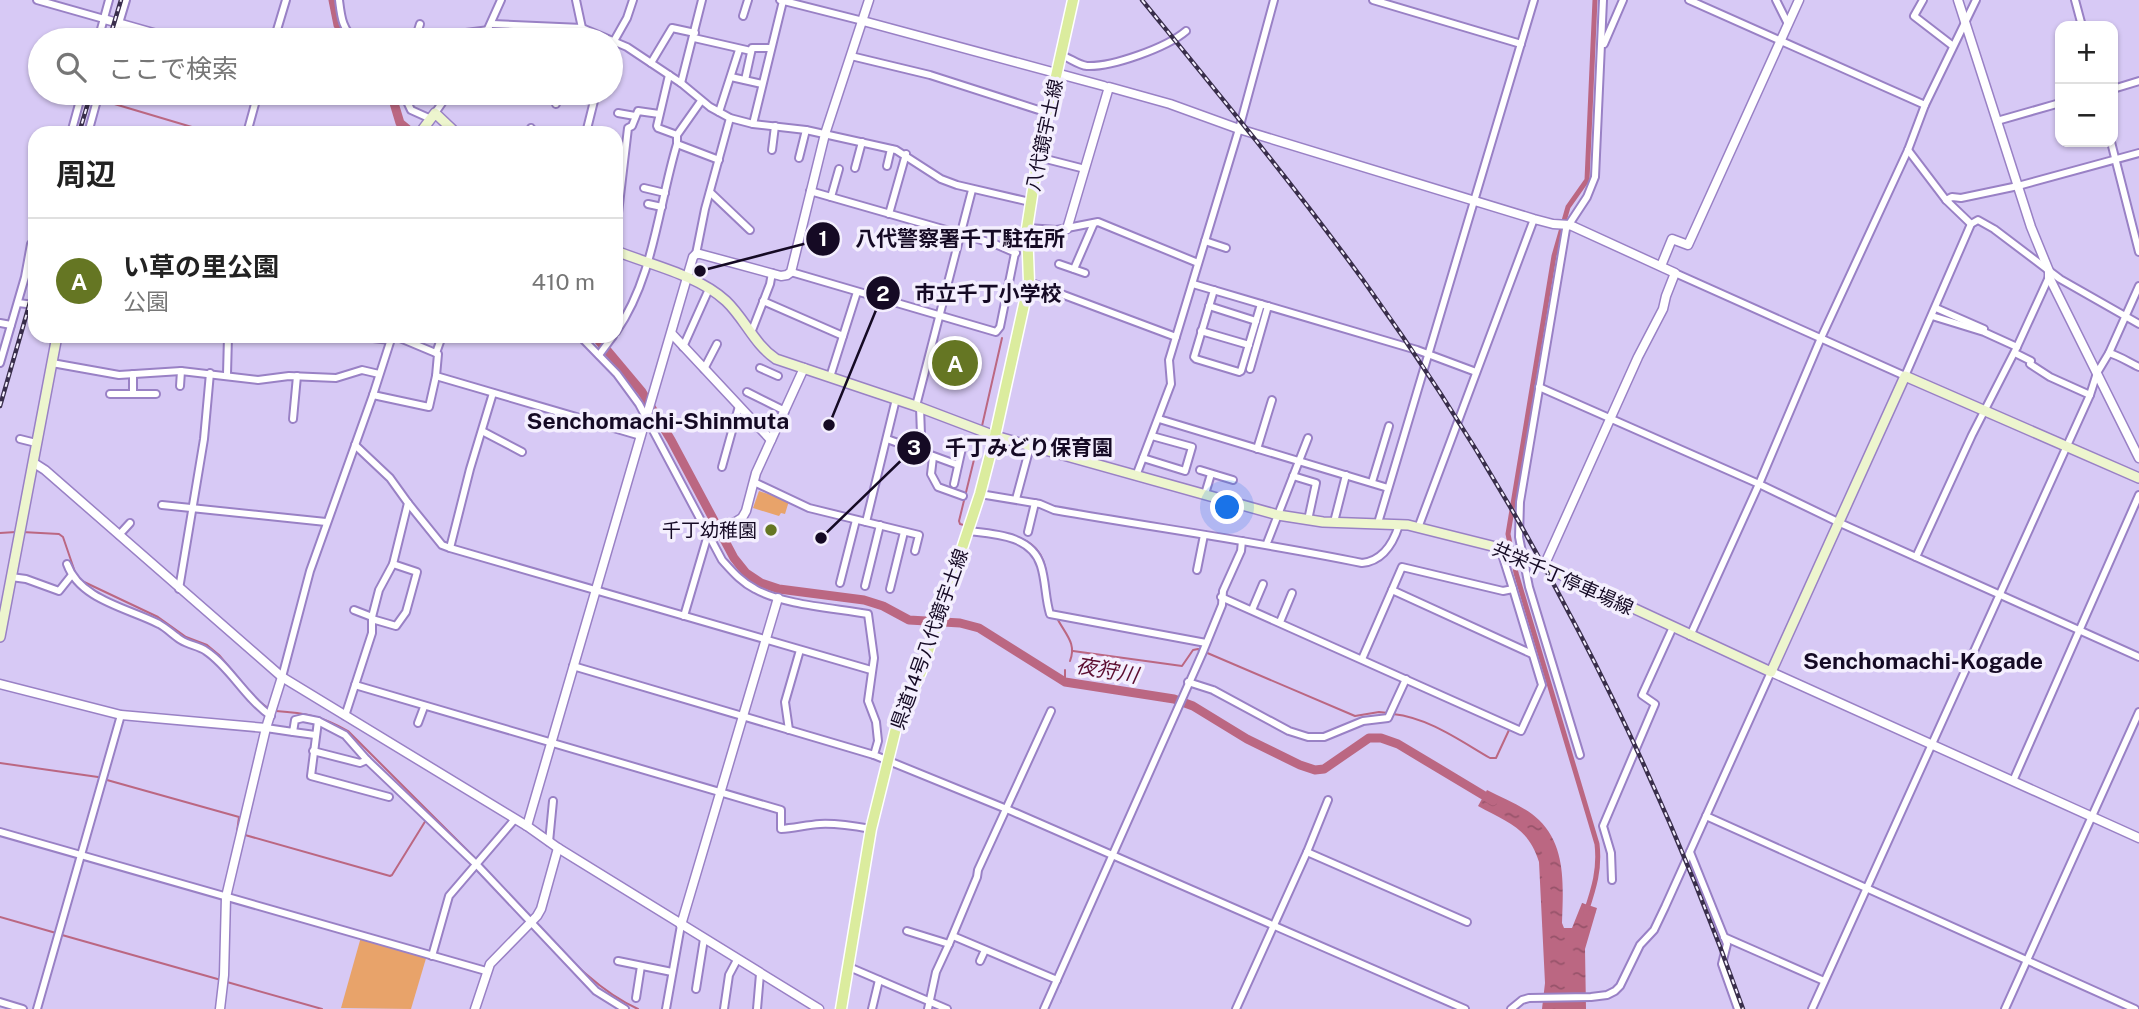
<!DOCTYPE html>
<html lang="ja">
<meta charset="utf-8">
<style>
body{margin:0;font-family:"Public Sans","Noto Sans JP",sans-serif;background:#f6f6f6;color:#222}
.controls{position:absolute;right:21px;top:21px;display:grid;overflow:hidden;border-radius:14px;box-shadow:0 2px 5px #0004}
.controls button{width:63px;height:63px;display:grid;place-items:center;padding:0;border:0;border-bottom:2px solid #e0e0e0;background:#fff;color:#222;font:35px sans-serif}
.you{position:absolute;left:1228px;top:508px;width:24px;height:24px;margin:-18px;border:5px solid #fff;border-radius:50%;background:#1a73e8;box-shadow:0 0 0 10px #1a73e833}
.badge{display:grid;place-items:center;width:46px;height:46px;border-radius:50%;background:#657623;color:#fff;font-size:23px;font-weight:700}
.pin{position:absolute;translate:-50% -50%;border:4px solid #fff;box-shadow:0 2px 7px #0006}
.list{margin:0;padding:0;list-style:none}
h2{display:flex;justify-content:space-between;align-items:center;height:91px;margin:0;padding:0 28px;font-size:30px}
h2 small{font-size:23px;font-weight:400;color:#767676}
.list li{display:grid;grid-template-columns:46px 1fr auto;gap:21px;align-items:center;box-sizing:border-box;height:126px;padding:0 28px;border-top:2px solid #e0e0e0}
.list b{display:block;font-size:26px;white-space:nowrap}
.list p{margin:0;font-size:23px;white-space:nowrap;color:#767676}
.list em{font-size:23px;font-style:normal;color:#767676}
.icon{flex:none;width:38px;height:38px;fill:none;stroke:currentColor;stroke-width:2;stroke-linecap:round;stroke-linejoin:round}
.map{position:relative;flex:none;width:2139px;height:1009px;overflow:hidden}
.search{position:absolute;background:#fff;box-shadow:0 2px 5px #0004;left:28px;top:28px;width:595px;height:77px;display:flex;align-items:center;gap:18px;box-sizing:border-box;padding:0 24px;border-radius:38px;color:#767676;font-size:26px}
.panel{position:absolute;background:#fff;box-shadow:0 2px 5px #0004;left:28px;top:126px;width:595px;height:217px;border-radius:21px}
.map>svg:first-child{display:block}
</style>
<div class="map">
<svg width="2139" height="1009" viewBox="0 0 2139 1009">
<defs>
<pattern id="water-ripples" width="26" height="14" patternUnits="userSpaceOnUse" patternTransform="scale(1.75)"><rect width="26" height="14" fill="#bb6782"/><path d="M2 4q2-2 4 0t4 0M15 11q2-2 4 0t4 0" fill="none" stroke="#97536a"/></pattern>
</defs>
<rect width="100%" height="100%" fill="#d7c9f5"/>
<g fill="#e8a36a">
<path d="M759,491L789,501L785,514L781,513L779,516L753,508Z"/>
<path d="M361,937L427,955L411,1009L341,1008Z"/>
</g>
<path fill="url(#water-ripples)" d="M1487,790C1504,799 1526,807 1539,820C1567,847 1563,888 1562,923L1564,928H1572L1582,903L1597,908L1585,949L1586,1009H1542L1545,983L1539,862C1529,828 1507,822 1478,806Z"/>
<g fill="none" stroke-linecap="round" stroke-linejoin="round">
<g stroke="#bb6782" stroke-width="2">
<path d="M103,93L101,100L212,133"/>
<path d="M982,426L1002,338"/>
<path d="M967,526L960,524L959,521L980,435"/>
<path d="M972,527L984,530"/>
<path d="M22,532L59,534L63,537L76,575"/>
<path d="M0,533L16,532"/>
<path d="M1007,534C1033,540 1045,552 1047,579"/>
<path d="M82,581L158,617L186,637L207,645L219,655L257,700L268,708"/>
<path d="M1057,618C1065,634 1077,643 1070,661"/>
<path d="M1073,651L1182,666L1193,650L1198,649L1355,716L1379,712L1388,713"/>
<path d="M1065,670V682"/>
<path d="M276,711C305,713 322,716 348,731L476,859"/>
<path d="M1393,714C1429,718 1459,740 1490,758H1496L1509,730"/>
<path d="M0,763L98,777"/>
<path d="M107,780L239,817L237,832"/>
<path d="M245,835L390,876L392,875L426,820"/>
<path d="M480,863L531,918"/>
<path d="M0,917L56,933"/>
<path d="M535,922C566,955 596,990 638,1009"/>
<path d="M62,935L221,980"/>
<path d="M227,982L322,1009"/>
</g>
<path stroke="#bb6782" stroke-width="5" d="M1586,912C1594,888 1600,869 1597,844L1516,573L1508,534L1554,256L1568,207L1587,180L1595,0"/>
<g stroke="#bb6782" stroke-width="9">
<path d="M333,0L338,25L347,40"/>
<path d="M391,93L400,123L412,133"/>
<path d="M595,336L642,392L671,440L734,558L746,573L761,583L779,589L864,600L883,606L909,620L960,623L979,628L1065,682L1174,699L1193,706L1247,739L1300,765L1315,770L1324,769L1369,738H1381L1398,744L1493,801"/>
</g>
<g stroke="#9981c5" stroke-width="10">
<g id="minor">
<path d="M37,0L104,19"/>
<path d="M339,0C341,16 342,30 356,40"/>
<path d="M576,0L582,28"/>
<path d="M780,0L863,21"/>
<path d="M1373,0L1521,44"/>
<path d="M1689,0L1925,105L1976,0"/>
<path d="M1776,0L1788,24"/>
<path d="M1923,0L1914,16L1953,46"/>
<path d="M2075,0L2082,26"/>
<path d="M743,16L748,0"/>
<path d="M492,24L582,28L627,47L681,83L710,107L730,118L753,124L806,130L896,150L941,179L957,185L1030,202"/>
<path d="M694,38L751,51"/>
<path d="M98,40L109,0"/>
<path d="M114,40L126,0"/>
<path d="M274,40L286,0"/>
<path d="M412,40L489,30"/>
<path d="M415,40L420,24"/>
<path d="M483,40L501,0"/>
<path d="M542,40L545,27"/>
<path d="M614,41L627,18L633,0"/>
<path d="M1604,44L1623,0"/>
<path d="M1061,55C1070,58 1078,65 1087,66C1112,67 1166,48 1186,31"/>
<path d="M851,56L930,75L1048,113"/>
<path d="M651,63L672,28L695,33"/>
<path d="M669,75L657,126L658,128L677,135"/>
<path d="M731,77L762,84"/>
<path d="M745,80L752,48H771"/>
<path d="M681,83L702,0"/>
<path d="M2113,89L2139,81"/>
<path d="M403,93L411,110L431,119"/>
<path d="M556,104L559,93"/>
<path d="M719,112L739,50"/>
<path d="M435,113L449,93"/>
<path d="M618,113L635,116"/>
<path d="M1997,121L2060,103"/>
<path d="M753,124L783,1"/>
<path d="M531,128L535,133"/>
<path d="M71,133L82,93"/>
<path d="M88,133L99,93"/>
<path d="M247,133L258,93"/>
<path d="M586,133L596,93"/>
<path d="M2111,142L2139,252"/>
<path d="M677,144L719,160"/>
<path d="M772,150L775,126"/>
<path d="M1908,150L1946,200L1971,224"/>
<path d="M1038,157L1085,169"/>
<path d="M799,158L806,130"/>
<path d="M887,166L891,149"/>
<path d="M855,168L862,142"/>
<path d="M644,188L665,193"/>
<path d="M810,191L995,244L1016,253"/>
<path d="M710,192L750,230"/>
<path d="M831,197L839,169"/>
<path d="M1946,200L1952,197L1961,198L2018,186L2139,153"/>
<path d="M648,204L662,207"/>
<path d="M889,214L906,154"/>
<path d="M1027,228L1057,230L1098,222L1198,263"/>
<path d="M616,230L628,128L632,126L638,111L659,114"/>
<path d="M1205,241L1226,248"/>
<path d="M696,254L705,209L730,118"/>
<path d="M1059,264L1085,273"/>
<path d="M1074,269L1094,223"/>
<path d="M791,272L996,332L1000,327L1015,253"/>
<path d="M1675,273L1905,376L1971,224L1978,220L1994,229L2060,279L2139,324"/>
<path d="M1029,282L1176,337"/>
<path d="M1193,284L1417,350L1476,372"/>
<path d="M1214,290L1194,357L1196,359L1239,372L1241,371L1261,304"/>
<path d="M763,301L843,336"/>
<path d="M18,303L35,305"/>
<path d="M1209,306L1256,321"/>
<path d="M1936,308L1984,329"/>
<path d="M1932,316L1984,332L2017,347L2049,277"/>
<path d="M0,323L11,325"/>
<path d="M1201,331L1249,345"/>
<path d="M616,332C654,277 658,207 677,144V135L701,101"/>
<path d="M751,333L770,284L772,273"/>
<path d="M395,336L438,354L436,376L641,436"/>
<path d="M580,336L617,374L639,404L722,560C732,571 741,582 755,589C783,605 835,608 868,614L874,658L868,701L876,722L878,741L874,755L1009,810L1465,1009"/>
<path d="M373,338L390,340"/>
<path d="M683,347L709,289"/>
<path d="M436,353L442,336"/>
<path d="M2015,353L2031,361L2030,364L2050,377L2090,395"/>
<path d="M2109,353C2120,356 2128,362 2139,367"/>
<path d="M599,355L613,336"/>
<path d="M0,363L25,277L31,244L35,240"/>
<path d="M52,363L119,375L181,371L258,380L289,376L336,378L362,370L379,374"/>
<path d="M760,368L778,376"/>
<path d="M704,369L717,344"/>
<path d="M1250,369L1268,306"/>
<path d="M227,374L228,336"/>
<path d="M830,377L857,292"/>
<path d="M180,386L181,371"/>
<path d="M1539,387L1759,484L1840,523L2139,657"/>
<path d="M747,392L785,411"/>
<path d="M110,394H156"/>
<path d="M133,394V374"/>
<path d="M373,395L429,407L436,376"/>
<path d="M916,406L972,190"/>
<path d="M293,419L297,376"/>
<path d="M1159,419L1388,488"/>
<path d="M482,431L522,452"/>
<path d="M20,439L36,443"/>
<path d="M887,439L958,465"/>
<path d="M1257,449L1272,400"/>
<path d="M918,450L921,435L920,407"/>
<path d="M933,457L931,474L938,487L963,496"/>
<path d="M1143,458L1185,471L1192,447L1152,436"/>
<path d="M722,467L739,406"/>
<path d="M1200,470L1233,480"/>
<path d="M1136,476L1171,384L1169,360L1239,129L1274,0"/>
<path d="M1293,476L1316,483L1308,520"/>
<path d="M754,482L809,508L919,535L915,551"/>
<path d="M1372,482L1389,426"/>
<path d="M954,484L962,448"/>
<path d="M980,494L1040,504L1054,510C1157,528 1260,542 1362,563C1383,561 1393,544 1399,525"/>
<path d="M1205,494L1211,474"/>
<path d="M1016,499L1030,447"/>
<path d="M408,503L442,545L450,548L871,670"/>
<path d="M162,505L326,522"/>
<path d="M866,522L896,399"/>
<path d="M1334,522L1346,475"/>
<path d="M1378,523L1534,0"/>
<path d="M1418,528L1534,219"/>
<path d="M968,531C994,534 1032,535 1041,566C1046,582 1045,598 1050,614L1206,643"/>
<path d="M1028,532L1035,503"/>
<path d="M119,535L130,523"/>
<path d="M1267,543L1308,438"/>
<path d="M450,548L470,469L493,393"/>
<path d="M1916,557L1972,435L2017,347"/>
<path d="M67,564C80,600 128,608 159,624C168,629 173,635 181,640C189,645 199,646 206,651C230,667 245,698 271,716"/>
<path d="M1197,570L1204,535"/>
<path d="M11,577L26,579L59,591L71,576"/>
<path d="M840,583L856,520"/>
<path d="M865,586L880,525"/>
<path d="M179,589L204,439L210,373"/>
<path d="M890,589L904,532"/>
<path d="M1392,590L1532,654"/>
<path d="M1221,597L1521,731L1542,685L1513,589"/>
<path d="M354,610L372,617"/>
<path d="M1252,610L1263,584"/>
<path d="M684,616L707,538L711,534L726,528"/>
<path d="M372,619L396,626L406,612L417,572L393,564"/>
<path d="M1280,622L1292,593"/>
<path d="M1690,636L1759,484L1821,338L1908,150L1925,105"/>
<path d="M1362,659L1402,567L1503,591L1513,589L1500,548"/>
<path d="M573,666L874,755"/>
<path d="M282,677L310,571L373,395L392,336"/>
<path d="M1188,682L1213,690L1289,731L1308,737H1324L1363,721L1388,718L1406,679"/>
<path d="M355,685L781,810V829C794,828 807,825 820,824C837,823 854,826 871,829"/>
<path d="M345,716L372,633V617L379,590L393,564L408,503L390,478L355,445"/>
<path d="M318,721L311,776L389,797"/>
<path d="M418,723L424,707"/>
<path d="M266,728L293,732L295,720L303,718L318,721L345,735L367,760L477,865L596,991L625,1009"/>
<path d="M789,730L785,702L800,650"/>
<path d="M293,732L315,735"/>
<path d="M313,751L360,763L367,760"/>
<path d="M1580,755L1529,587L1519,537L1520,502L1566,229L1587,197L1595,177L1603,0"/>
<path d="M2013,781L2139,495"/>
<path d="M1706,816L2135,1009"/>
<path d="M0,832L486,971"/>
<path d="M549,842L553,801"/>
<path d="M1307,852L1467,922"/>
<path d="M1690,852L1727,944L1722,964L1738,1009"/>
<path d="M1612,880L1611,853L1603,826L1655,704L1642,695L1673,627"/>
<path d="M907,931L949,944L977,877L978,870L1051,711"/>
<path d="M953,936L1057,980"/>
<path d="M1724,937L1824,981"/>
<path d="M432,956L449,896L515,819"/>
<path d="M618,961L672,972"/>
<path d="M980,961L985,950"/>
<path d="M849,967L947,1009"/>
<path d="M696,989L704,939"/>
<path d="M636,998L641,966"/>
<path d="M0,1002L23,1009"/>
<path d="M37,1009L121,715"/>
<path d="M666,1009L681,925"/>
<path d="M724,1009L729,975L737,960"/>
<path d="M757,1009L760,974"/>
<path d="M872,1009L879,980"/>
<path d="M928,1009L936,972L949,944"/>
<path d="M1044,1009L1202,654L1222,605L1223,591L1241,551L1242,541"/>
<path d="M1236,1009L1307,852L1328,800"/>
<path d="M1511,1009L1522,1000L1529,998L1591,997L1607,995L1615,991L1620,986L1640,945L1654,930L1665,907L1771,672"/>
<path d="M1812,1009L2090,395L2097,373L2109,353L2139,286"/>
<path d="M2005,1009L2139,712"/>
</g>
</g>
<g stroke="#9981c5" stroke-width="11">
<g id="tertiary">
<path d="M1958,0L2031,227L2049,271V277L2139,458"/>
<path d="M104,19L178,40"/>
<path d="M863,21L1104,86"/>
<path d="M366,93L372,95L386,93"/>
<path d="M415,93L445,99"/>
<path d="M1067,229L1109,87L1170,104L1239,129L1534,219L1553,224L1570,225L1675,273L1666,296L1663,309L1638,357L1544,566"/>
<path d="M1661,266L1672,239L1688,245L1799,0"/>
<path d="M672,334L771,440"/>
<path d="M34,463L45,470L282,677L527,826L558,848L819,1009"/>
<path d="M726,528L742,518L746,511L756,473L804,368"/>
<path d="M1771,672L2139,838"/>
<path d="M0,684L121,715L266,728"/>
<path d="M527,826L693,257L696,254H700L781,276L787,275L791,272L825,134L869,0"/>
<path d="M681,925L778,598"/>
<path d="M220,1009L224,975L226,897L266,728L282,677"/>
<path d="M475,1009L490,964L537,916L541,909L558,848"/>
</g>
</g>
<g stroke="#9981c5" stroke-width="12">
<g id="secondary">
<path d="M420,133L435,113L456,133"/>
<path d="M616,251C651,265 698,275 726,301C745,319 754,344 776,359L916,406L995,436L1278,515L1323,522L1408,525L1508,550L1771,672L1905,376L2139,478"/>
<path d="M0,637L57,336"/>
</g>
</g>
<g stroke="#fff" stroke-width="13">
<path id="primary" d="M841,1009L871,829L897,724L921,672L980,494L995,436L1029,282L1027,228L1038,157L1073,0"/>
</g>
<use href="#minor" stroke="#fff" stroke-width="6"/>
<use href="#tertiary" stroke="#fff" stroke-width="8"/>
<use href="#secondary" stroke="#edf5ce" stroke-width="9"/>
<use href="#primary" stroke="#dbec9e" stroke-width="10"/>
<g stroke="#392e4b" stroke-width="4.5">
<g id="rail">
<path d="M1142,0C1217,92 1293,184 1363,280C1523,502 1651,751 1743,1009"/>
<path d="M109,40L121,0"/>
<path d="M79,133L91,93"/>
<path d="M0,406L35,285"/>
</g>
</g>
<use href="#rail" stroke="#f4effe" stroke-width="2" stroke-dasharray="5" stroke-linecap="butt"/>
</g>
<circle fill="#657623" stroke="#f4effe" stroke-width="2.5" cx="771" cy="530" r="7"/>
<g text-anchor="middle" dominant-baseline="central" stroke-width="7" stroke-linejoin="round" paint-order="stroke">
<g font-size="19" fill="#150a24" stroke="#f4effe">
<text transform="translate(1044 135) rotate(-78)">八代鏡宇土線</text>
<text transform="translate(1563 578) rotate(24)">共栄千丁停車場線</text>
<text transform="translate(929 639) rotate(-70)">県道14号八代鏡宇土線</text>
</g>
<g font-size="19" fill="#150a24" stroke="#f4effe" text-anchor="end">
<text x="757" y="530">千丁幼稚園</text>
</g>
<g font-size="21" font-style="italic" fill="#5b0c2f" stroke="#f4effe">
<text transform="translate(1107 670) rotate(10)">夜狩川</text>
</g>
<g font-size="23" font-weight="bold" fill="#150a24" stroke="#f4effe">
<text x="658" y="420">Senchomachi-Shinmuta</text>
<text x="1923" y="660">Senchomachi-Kogade</text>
</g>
</g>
<path fill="none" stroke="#150a24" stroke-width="2.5" d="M700 271L823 239M829 425L883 293M821 538L914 448"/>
<g fill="#150a24" stroke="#f4effe" stroke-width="2.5">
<circle cx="700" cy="271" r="7"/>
<circle cx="829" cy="425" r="7"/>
<circle cx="821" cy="538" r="7"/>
<circle cx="823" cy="239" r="18"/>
<circle cx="883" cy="293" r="18"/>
<circle cx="914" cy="448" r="18"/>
</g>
<g font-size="21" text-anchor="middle" font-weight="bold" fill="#fff">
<text x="823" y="246">1</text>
<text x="883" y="301">2</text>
<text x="914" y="455">3</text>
</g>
<g font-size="21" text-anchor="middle" font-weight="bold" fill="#150a24" stroke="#f4effe" stroke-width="7" stroke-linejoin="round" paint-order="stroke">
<text x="960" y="246">八代警察署千丁駐在所</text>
<text x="988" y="301">市立千丁小学校</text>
<text x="1029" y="455">千丁みどり保育園</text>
</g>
</svg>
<div class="controls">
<button>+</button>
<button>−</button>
</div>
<div class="you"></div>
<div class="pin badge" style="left:955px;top:363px">A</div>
<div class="search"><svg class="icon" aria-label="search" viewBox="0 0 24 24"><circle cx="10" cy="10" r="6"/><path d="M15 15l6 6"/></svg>ここで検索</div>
<section class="panel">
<h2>周辺<small></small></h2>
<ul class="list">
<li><span class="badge">A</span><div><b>い草の里公園</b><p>公園</p></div><em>410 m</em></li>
</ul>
</section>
</div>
